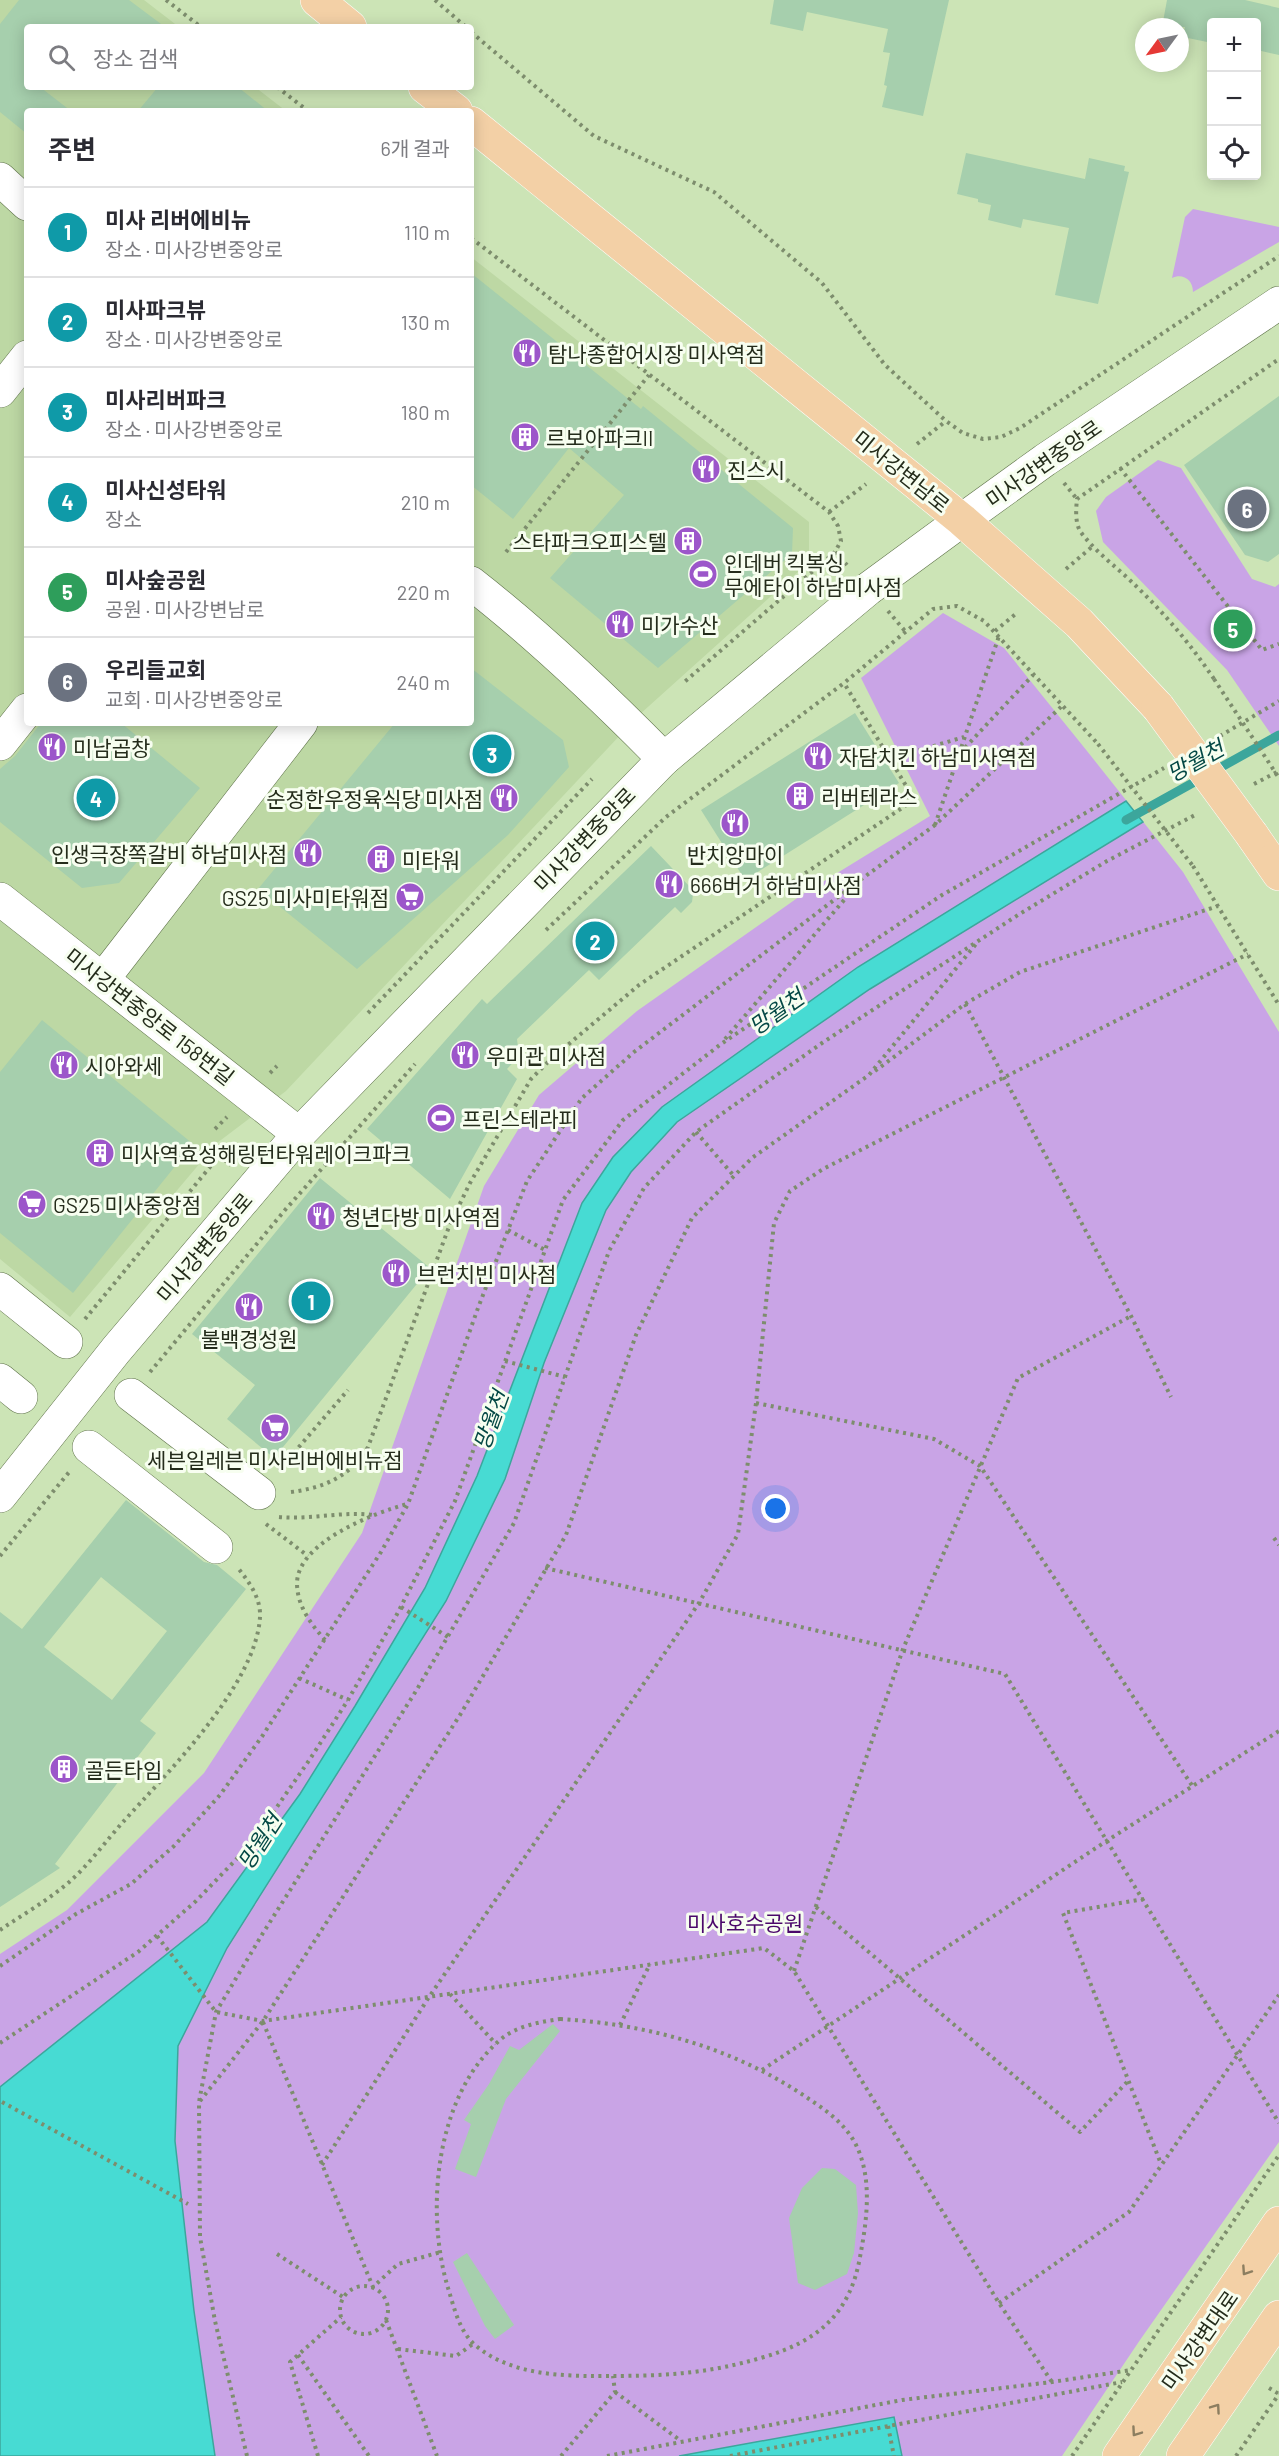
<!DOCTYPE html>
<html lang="ko">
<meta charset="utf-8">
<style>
body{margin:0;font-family:Barlow,"Noto Sans KR",sans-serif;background:#f2f2f3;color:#2b2b33}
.controls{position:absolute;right:18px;top:18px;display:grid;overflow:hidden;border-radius:6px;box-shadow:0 3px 15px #0003}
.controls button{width:54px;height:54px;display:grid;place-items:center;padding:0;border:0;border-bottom:2px solid #e1e1e2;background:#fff;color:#2b2b33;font:30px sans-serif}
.compass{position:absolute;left:1135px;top:18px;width:54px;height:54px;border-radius:50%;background:#fff;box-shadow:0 3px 15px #0003;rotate:237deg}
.you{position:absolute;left:776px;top:1509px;width:21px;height:21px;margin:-15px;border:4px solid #fff;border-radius:50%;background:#1a73e8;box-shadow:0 0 0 9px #1a73e833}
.badge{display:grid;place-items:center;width:39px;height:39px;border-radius:50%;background:#111827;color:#fff;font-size:20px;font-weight:700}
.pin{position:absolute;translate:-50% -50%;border:3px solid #fff;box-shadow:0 2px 6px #0006}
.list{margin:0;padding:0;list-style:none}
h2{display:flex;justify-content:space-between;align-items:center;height:78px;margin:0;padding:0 24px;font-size:26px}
h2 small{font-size:20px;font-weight:400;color:#7c7c81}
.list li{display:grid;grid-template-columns:39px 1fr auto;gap:18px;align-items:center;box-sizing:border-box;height:90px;padding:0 24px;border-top:2px solid #e1e1e2}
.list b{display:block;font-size:22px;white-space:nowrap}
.list p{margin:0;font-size:20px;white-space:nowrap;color:#7c7c81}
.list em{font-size:20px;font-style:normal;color:#7c7c81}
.icon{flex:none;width:33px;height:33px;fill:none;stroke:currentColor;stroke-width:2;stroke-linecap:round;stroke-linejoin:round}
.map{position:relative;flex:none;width:1279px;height:2456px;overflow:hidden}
.search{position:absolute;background:#fff;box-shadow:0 3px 15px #0003;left:24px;top:24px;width:450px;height:66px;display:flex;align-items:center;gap:15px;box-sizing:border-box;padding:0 21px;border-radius:6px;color:#7c7c81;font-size:22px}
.panel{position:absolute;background:#fff;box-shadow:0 3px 15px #0003;left:24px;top:108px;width:450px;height:618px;border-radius:6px}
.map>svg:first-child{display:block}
</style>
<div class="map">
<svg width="1279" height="2456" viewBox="0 0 1279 2456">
<rect width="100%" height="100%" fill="#cce4b6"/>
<path fill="#bdd8a4" d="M0,0H144L179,27H27V87H255L286,111H27V723H471V257L809,522V562L639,715L286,1091L217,1143L70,1317L0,1259Z"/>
<g fill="#c9a4e6">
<path d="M1193,209L1279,227V242L1193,292C1193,280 1183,273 1172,278L1185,217Z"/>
<path d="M1158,460L1181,468L1252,579L1275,587L1279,584V746L1227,670L1103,542L1096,511L1106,497Z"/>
<path d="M943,613L1004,648L1087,751L1183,872L1279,1032V2142L1140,2340L1062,2456H0V1954L67,1910L204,1773L362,1533L484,1186L539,1095L637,1011L803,894L930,816L861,678Z"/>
</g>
<g fill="#47dbd3" stroke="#3ca69c" stroke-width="1.5">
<path d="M1126,801L1143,822L870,989L677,1122L631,1172L606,1210L544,1363L505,1479L446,1601L227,1948L178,2046L175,2141L194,2311L215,2456H0V2087L207,1922L300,1794L355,1706L425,1588L477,1476L582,1203L613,1157L662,1107L858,967Z"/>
<path d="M894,2417L902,2456H679Z"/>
</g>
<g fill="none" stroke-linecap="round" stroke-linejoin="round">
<path stroke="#3ca69c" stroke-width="9" d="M1126,820L1279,735"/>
</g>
<g fill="#a6cfad" fill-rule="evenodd">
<path d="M19,0H129L165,27H27V87H40L71,111H27V134L0,112V24Z"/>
<path d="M774,0H949L923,116L882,107L887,86L884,85L890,53L883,52L888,29L807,12L803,31L770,24Z"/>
<path d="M1167,0H1245L1279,8V55L1257,50V22H1212V43L1183,37L1185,27H1162Z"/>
<path d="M158,87H238L268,111H138Z"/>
<path d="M966,153L1085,179L1089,158L1125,166L1124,171L1129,172L1098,304L1055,295L1069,228L1023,219L1021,228L988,220L991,205L978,202V199L957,194Z"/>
<path d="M471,273L641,409L643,406L793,528L792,554L658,668L550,578L624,495L569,448L513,519L471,485Z"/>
<path d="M1279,396V554L1268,562L1245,555L1184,465Z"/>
<path d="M471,668L563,740L569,767L508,835L357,969L258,889L395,723H471Z"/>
<path d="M855,713L899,783L745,880L701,810Z"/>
<path d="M41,723H121L200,788L119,883L82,888L0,822V769L15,756Z"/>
<path d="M651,846L690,887L693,894L692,902L681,913L675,907L599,980L589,970L517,1039L519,1056L507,1069L517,1079L450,1199L367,1129L482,999L487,1004Z"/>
<path d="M42,1020L193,1144L73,1293L0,1233V1072Z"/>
<path d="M320,1178L430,1268L274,1458L227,1419L255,1385L192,1334Z"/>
<path d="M126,1500L204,1562L217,1565L246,1589L140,1721L156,1733L55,1864L60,1868L0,1907V1612L22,1629ZM101,1577L167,1631L112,1700L44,1647Z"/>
<path d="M553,2024L560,2031L506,2099L476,2177L455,2169L471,2124L464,2120L489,2084L510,2046L519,2050Z"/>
<path d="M822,2168L835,2169L856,2185L858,2213L854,2253L847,2274L815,2290L798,2283L789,2218L802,2188Z"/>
<path d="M467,2253L514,2325L495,2339L485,2326L453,2262Z"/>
</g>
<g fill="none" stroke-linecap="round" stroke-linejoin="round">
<g stroke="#5f734a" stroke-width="34">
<g id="minor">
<path d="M0,179L27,204"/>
<path d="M0,391L27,357"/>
<path d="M471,583C539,636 603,697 664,759"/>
<path d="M0,744L27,710"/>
<path d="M0,899L299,1134"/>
<path d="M103,979L301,723"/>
<path d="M0,1289L66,1342"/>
<path d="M0,1380L21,1397"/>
<path d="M131,1395L259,1493"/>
<path d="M89,1447L216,1547"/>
<path d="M0,1496L116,1350L299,1134L664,759L868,589L962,520L1045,460L1279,303"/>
</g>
</g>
<g stroke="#fff" stroke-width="34">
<g id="major">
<path d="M317,0L350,27"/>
<path d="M425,87L456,111"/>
<path d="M471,123L962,520L1079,623L1158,707"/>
<path d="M1252,835L1279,874"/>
<path d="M1119,2456L1279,2223"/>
<path d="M1183,2456L1279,2317"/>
</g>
</g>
<g stroke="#7d8d6d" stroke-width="4" stroke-dasharray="3 4.5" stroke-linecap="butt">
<path d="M166,0L201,27"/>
<path d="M435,0L466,27"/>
<path d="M471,32L594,136L714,192L822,283L885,365L946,421L963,433L983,439L1001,437L1020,428L1279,256"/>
<path d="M277,87L308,111"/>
<path d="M471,238L829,512L838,526L841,541L835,552L682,684"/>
<path d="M917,444L946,421"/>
<path d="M1120,468L1262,650L1279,644"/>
<path d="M1064,483L1077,499"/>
<path d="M829,512L866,484"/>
<path d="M506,552L649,375"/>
<path d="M835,552L847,565"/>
<path d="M1066,569L1093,546"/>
<path d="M888,611L905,631"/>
<path d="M995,631L1018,612"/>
<path d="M1214,679C1191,645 1166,615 1136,586C1118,568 1095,552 1080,531C1075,522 1076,509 1077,499L1279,359"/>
<path d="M1220,736L1279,701"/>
<path d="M960,753L1033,675"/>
<path d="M890,759L964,737"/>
<path d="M1254,784L1279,771"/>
<path d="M935,825L999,636"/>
<path d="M1193,866L1279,1005"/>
<path d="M546,930L666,817L844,683L933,609L957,606L984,621L1098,744"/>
<path d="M965,1004L1131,1316L1171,1397"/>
<path d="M368,1013L592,779"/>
<path d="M725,1039L857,885"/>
<path d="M875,1071L965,1004L1020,972L1218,906"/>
<path d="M270,1073L277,1066"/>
<path d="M215,1129L227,1117"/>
<path d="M696,1132L734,1176"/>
<path d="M508,1230L545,1250"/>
<path d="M85,1319L219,1156L231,1165"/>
<path d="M505,1361L565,1377"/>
<path d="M150,1372L285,1210L415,1064"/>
<path d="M756,1403L934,1439L980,1466L1193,1787"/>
<path d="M279,1470L348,1390"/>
<path d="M291,1492C324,1488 351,1476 368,1447L450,1224L470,1183L531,1079L551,1059L639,985L905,806L908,789L844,683"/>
<path d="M279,1517C311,1520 342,1511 373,1515"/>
<path d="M266,1524L308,1556"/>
<path d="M1274,1538L1279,1545"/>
<path d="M0,1556L70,1471"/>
<path d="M545,1568L1005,1674L1279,2123"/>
<path d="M401,1607L448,1637"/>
<path d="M325,1640C311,1624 297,1606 297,1583C298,1542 374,1513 407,1504"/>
<path d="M299,1678L348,1700"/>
<path d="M1144,1899L1063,1913L1161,2164"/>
<path d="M816,1907L1080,2132L1128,2081"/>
<path d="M0,1930C22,1915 47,1901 68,1883C88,1866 105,1842 123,1822C167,1773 256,1685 260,1617C261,1598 249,1582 238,1568"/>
<path d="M157,1936L216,2012L263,2021L764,1948L794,1971L999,2303L1052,2382"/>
<path d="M0,1966L76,1914L131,1884L174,1846L220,1795L263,1735L381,1552L408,1504L478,1308L527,1181L582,1098L634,1052L863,878L935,825L1062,706"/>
<path d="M794,1971L903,1649L1018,1378L1131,1316"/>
<path d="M450,1994L496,2044"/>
<path d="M560,2019C648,2024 735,2048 809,2099C826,2110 845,2124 855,2143C873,2177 867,2220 860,2257C850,2314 818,2341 764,2357C704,2375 660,2376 598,2376C557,2376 509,2374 475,2345C459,2331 454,2307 448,2288C425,2211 435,2096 500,2040C516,2026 539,2022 560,2019Z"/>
<path d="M263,2022L373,2287L398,2264L441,2252"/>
<path d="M620,2025L650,1964"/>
<path d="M0,2043L138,1952L196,1901L252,1843L310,1759L348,1700L395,1618L455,1501L563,1200L623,1120L721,1044L942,895L1164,768"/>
<path d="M762,2070L1108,1840L1279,1731"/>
<path d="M200,2101L263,2021L460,1715L566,1535L636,1335L692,1218L752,1158L869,1075L976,944"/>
<path d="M2,2102L188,2204"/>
<path d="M322,2165L429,1997L699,1603L738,1534L756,1403L774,1223L790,1191L823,1169L1248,954"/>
<path d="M277,2254L343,2297"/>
<circle cx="364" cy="2310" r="24"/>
<path d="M999,2303L1129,2212L1279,1995"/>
<path d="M386,2320L437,2456"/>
<path d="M398,2349L456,2356L473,2344"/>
<path d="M298,2355L369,2456"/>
<path d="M1269,2388L1279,2394"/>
<path d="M615,2392L681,2441"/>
<path d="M888,2426L894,2456"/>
<path d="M247,2456L215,2321L200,2237L199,2102L216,2012L263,1933L416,1691L514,1523L609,1251L644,1188L696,1132L822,1043L1018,915L1107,861L1197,814"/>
<path d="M318,2456L290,2362L341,2317"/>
<path d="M561,2456L615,2392L613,2376"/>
<path d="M607,2456L902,2400L1052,2382L1131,2370"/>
<path d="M730,2456L1122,2382"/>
<path d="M1072,2456L1279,2155"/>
<path d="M1236,2456L1279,2394"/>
</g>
<use href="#minor" stroke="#fff" stroke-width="33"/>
<use href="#major" stroke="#f3d0a6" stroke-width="33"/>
<g stroke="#fff" stroke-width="34" stroke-linecap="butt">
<path id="major-bridge" d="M1158,707L1252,835"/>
</g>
<g stroke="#7d8d6d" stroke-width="4" stroke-dasharray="3 4.5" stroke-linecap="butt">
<path d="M1214,679L1279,778"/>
<path d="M1098,744L1193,866"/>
</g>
<use href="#major-bridge" stroke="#f3d0a6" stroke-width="33"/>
</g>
<defs><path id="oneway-chevron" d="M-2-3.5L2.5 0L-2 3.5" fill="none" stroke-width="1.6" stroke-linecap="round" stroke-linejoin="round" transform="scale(1.5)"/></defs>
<g stroke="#8c7e60">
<use href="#oneway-chevron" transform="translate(1246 2271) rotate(124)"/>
<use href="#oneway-chevron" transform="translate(1216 2408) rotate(-55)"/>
<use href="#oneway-chevron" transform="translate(1136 2432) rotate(125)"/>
</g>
<defs>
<g id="restaurant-disc" transform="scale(1.5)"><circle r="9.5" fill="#9c56ca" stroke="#f7fef0"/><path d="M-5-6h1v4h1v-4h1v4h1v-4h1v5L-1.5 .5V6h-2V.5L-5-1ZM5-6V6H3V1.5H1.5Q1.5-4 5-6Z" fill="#fff"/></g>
<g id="building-disc" transform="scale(1.5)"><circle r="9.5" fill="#9c56ca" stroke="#f7fef0"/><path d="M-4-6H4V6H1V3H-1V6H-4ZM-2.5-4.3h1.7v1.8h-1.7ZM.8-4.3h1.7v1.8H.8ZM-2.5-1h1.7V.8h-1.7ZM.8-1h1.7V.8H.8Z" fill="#fff"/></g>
<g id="stadium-disc" transform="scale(1.5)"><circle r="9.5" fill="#9c56ca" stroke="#f7fef0"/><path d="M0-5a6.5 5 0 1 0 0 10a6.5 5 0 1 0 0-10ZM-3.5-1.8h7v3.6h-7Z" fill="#fff"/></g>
<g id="supermarket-disc" transform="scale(1.5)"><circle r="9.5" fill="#9c56ca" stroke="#f7fef0"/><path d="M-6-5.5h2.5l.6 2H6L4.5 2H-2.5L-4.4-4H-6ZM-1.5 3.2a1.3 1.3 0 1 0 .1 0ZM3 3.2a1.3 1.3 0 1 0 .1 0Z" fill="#fff"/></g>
</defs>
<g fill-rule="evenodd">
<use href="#restaurant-disc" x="527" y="353"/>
<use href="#building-disc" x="525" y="437"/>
<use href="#restaurant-disc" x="706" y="469"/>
<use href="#building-disc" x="688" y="541"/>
<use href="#stadium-disc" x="703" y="574"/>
<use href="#restaurant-disc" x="620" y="624"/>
<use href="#restaurant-disc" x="52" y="747"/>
<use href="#restaurant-disc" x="818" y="756"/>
<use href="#building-disc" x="800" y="796"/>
<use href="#restaurant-disc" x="504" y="798"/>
<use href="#restaurant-disc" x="735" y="823"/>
<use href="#restaurant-disc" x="308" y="853"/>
<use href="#building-disc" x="381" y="859"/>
<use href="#restaurant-disc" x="669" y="884"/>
<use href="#supermarket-disc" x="410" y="897"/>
<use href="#restaurant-disc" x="465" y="1055"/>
<use href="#restaurant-disc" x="64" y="1065"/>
<use href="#stadium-disc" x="441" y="1118"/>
<use href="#building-disc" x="100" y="1153"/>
<use href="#supermarket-disc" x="32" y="1204"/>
<use href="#restaurant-disc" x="321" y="1216"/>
<use href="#restaurant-disc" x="396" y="1273"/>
<use href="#restaurant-disc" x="249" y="1307"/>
<use href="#supermarket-disc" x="275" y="1428"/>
<use href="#building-disc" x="64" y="1769"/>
</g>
<g text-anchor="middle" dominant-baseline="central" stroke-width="6" stroke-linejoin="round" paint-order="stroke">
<g font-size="21" fill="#242c1b" stroke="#f7fef0" text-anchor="start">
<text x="548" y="353">탐나종합어시장 미사역점</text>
<text x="546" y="437">르보아파크II</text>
<text x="727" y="469">진스시</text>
<text x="667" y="541" text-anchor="end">스타파크오피스텔</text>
<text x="724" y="562">인데버 킥복싱<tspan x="724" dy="24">무에타이 하남미사점</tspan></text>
<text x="641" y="624">미가수산</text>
<text x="73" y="747">미남곱창</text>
<text x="839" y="756">자담치킨 하남미사역점</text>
<text x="821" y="796">리버테라스</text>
<text x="483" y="798" text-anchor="end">순정한우정육식당 미사점</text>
<text x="287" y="853" text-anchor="end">인생극장쪽갈비 하남미사점</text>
<text x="735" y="854" text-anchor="middle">반치앙마이</text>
<text x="402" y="859">미타워</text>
<text x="690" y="884">666버거 하남미사점</text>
<text x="389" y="897" text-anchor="end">GS25 미사미타워점</text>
<text x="486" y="1055">우미관 미사점</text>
<text x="85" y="1065">시아와세</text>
<text x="462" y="1118">프린스테라피</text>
<text x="121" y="1153">미사역효성해링턴타워레이크파크</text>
<text x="53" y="1204">GS25 미사중앙점</text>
<text x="342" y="1216">청년다방 미사역점</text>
<text x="417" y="1273">브런치빈 미사점</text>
<text x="249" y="1338" text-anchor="middle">불백경성원</text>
<text x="275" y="1459" text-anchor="middle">세븐일레븐 미사리버에비뉴점</text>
<text x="85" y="1769">골든타임</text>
</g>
<g font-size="21" fill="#242c1b" stroke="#f7fef0">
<text transform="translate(1043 463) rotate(-35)">미사강변중앙로</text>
<text transform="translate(902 471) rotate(39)">미사강변남로</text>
<text transform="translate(584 839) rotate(-46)">미사강변중앙로</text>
<text transform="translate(150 1016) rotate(38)">미사강변중앙로 158번길</text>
<text transform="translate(204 1247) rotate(-50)">미사강변중앙로</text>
<text transform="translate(1199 2340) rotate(-55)">미사강변대로</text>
</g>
<g font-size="21" fill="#4a076a" stroke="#f7fef0">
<text x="745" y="1922">미사호수공원</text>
</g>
<g font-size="22" font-style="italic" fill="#044845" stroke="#f7fef0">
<text transform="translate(1195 760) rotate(-29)">망월천</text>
<text transform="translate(776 1011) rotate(-35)">망월천</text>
<text transform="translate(490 1420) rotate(-70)">망월천</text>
<text transform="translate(259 1841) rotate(-57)">망월천</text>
</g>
</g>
</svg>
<div class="controls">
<button>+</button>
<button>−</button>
<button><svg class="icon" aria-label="locate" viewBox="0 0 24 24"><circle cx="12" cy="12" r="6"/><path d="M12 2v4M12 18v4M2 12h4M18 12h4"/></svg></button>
</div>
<svg class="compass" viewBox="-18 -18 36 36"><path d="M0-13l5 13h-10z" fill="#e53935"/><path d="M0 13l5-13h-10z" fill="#7c7c81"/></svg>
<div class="you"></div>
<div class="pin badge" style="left:311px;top:1301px;background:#0f9aa8">1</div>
<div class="pin badge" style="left:595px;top:941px;background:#0f9aa8">2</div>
<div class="pin badge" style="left:492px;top:754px;background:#0f9aa8">3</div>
<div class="pin badge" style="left:96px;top:798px;background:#0f9aa8">4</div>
<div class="pin badge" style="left:1233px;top:629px;background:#2e9e5b">5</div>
<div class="pin badge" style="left:1247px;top:509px;background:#6b7280">6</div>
<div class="search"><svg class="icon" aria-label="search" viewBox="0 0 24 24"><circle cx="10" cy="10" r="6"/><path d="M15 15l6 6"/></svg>장소 검색</div>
<section class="panel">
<h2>주변<small>6개 결과</small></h2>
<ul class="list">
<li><span class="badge" style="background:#0f9aa8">1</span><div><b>미사 리버에비뉴</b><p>장소 · 미사강변중앙로</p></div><em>110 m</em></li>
<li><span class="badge" style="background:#0f9aa8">2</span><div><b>미사파크뷰</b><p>장소 · 미사강변중앙로</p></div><em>130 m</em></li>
<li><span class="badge" style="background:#0f9aa8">3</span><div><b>미사리버파크</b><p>장소 · 미사강변중앙로</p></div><em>180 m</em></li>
<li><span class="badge" style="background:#0f9aa8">4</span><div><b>미사신성타워</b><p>장소</p></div><em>210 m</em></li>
<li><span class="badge" style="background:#2e9e5b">5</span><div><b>미사숲공원</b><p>공원 · 미사강변남로</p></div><em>220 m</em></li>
<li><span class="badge" style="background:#6b7280">6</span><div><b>우리들교회</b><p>교회 · 미사강변중앙로</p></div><em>240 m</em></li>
</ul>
</section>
</div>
